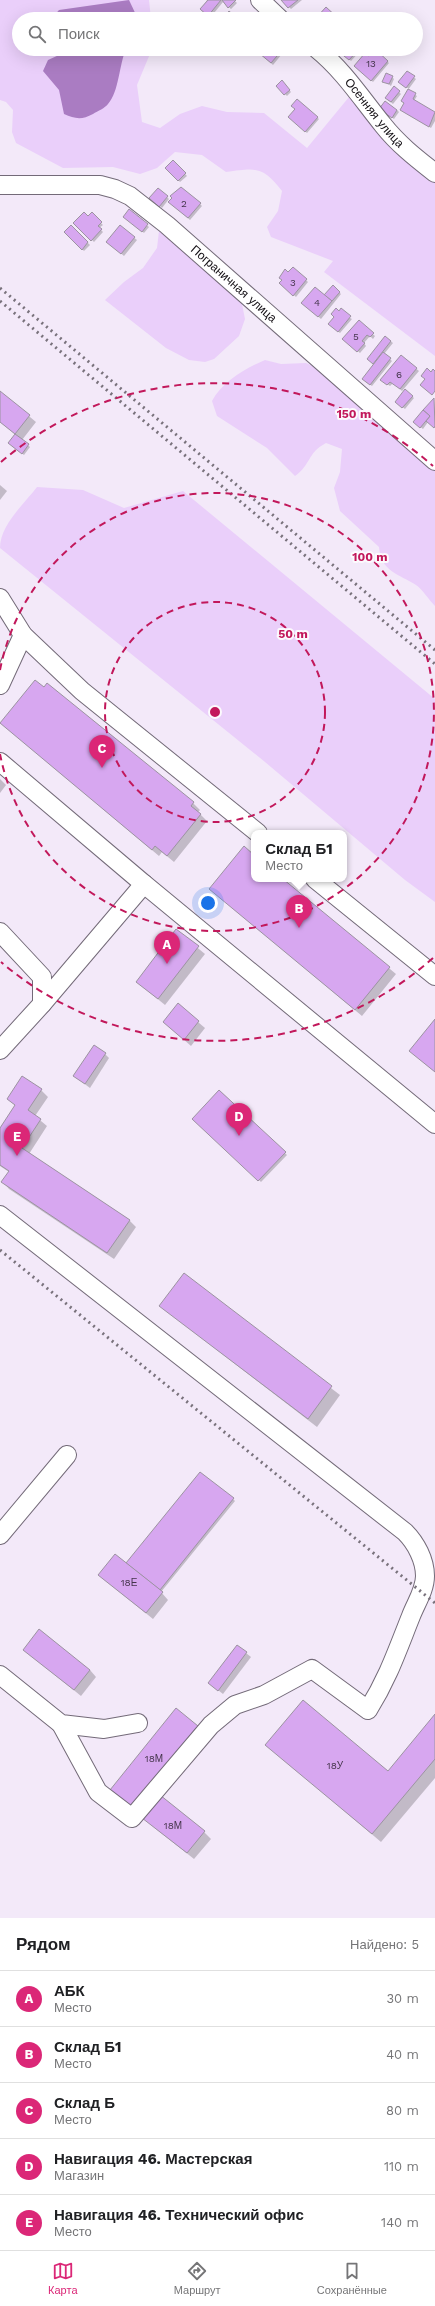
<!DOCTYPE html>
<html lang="ru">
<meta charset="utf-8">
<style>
body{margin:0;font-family:"Work Sans",sans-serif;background:#f2f2f2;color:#202124}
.you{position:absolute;left:208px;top:903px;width:14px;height:14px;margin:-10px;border:3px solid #fff;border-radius:50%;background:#1a73e8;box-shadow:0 0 0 6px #1a73e833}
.badge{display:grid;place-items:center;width:26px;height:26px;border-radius:50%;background:#db2777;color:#fff;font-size:13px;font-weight:700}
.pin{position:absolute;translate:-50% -33px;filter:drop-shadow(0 1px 2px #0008)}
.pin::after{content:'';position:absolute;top:21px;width:14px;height:12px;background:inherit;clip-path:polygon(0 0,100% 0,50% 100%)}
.popup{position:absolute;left:251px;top:830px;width:96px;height:52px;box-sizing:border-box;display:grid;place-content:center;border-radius:8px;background:#fff;filter:drop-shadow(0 1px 3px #0005);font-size:13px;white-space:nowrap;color:#757577}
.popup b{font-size:15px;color:#202124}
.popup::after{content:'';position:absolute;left:50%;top:100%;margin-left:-8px;border:8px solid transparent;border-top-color:#fff}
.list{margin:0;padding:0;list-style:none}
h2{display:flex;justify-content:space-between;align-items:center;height:52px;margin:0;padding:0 16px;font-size:17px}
h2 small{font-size:13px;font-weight:400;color:#757577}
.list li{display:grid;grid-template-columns:26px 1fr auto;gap:12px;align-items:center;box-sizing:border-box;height:56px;padding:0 16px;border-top:1px solid #e0e0e0}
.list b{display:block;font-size:15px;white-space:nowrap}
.list p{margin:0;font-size:13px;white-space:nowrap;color:#757577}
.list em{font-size:13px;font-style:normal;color:#757577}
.icon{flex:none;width:22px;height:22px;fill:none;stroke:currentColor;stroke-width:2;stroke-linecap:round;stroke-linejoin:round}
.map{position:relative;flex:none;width:435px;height:1918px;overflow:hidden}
.search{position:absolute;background:#fff;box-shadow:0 4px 16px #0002;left:12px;right:12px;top:12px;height:44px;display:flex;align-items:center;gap:10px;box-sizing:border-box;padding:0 14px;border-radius:22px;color:#757577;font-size:15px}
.sheet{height:332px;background:#fff}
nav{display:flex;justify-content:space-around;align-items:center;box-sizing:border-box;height:56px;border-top:1px solid #e0e0e0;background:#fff;font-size:11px;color:#757577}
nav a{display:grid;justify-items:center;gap:2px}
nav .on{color:#db2777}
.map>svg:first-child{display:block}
</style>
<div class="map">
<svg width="435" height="1918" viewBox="0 0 435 1918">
<rect width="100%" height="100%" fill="#f3e9f9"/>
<g fill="#eacffa">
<path d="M0,0H149L151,19H19V49H152L137,85L142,122L160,128L180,114L202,106L227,112L264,113L307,148L349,97L398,154L435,182V356L324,272L333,261L271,237L267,227L278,211L282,191C262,166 257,168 226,172L202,155L175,152L157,168L140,174L113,167L63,168L16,143L12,132L13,110L6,102L0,100Z"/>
<path d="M159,231L241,299L245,319L239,336L214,359L205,362L189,360L166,348L105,300L124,282L143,268L157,248Z"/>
<path d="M265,360L281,364L306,363L323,371L435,471V606C429,600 423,590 416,585C399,574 381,572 379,547L340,511L334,488L340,472L342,449L326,443C307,453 311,465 295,476L267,448L217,416L212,401C222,382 246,368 265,360Z"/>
<path d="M37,487L83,490L124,508L183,491L435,699V902L405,880L265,762L0,548C0,525 24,504 37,487Z"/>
</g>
<g fill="#aa7cc2">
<path d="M129,0L138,19H51L59,10Z"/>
<path d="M60,49H126C119,65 119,92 108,104C105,108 98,111 93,114C82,120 75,119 64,114L59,90L43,71L48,60L59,55Z"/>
</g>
<g fill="#0003">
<path d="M207,0H234L237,3L231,9L223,2L210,18L201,9Z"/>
<path d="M282,0H302L291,9Z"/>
<path d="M326,8L338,19H318L317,18Z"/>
<path d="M207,49H214L211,53Z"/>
<path d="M221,49H233L227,55Z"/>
<path d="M255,49H286L273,65Z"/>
<path d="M339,49H362L351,61Z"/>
<path d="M375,51L389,63L373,82L355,66L369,58Z"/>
<path d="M407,72L416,79L408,90L417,96L414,101L435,113V121L431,128L403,111L404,103L402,101L409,89L402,84Z"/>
<path d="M392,77L394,79L391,86L384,81Z"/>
<path d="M282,82L291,92L287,96L277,86Z"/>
<path d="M399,92L401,94L393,104L388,100Z"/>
<path d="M297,101L319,119L307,133L291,119Z"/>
<path d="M397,110L399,112L394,119L383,111Z"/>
<path d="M173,161L187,176L180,182L167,168Z"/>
<path d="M167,197L169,199L162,208L153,200Z"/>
<path d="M172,204H200L202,206L190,220Z"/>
<path d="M130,211L149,227L144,233L127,218Z"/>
<path d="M92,214L103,225L99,228L103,232L94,242L75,223Z"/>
<path d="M71,227L90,245L84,251L65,232Z"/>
<path d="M120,227L137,240L124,256L110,244Z"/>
<path d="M293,268L308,282L296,297L280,283Z"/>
<path d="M333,287L341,294L321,319L302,303L324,296Z"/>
<path d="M339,312L352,319L340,333L331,326Z"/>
<path d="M359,322L375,336L373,339L370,336L364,343L366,346L360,353L344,339Z"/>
<path d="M385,337L393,343L384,354L392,361L372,386L365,381L374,364L370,361Z"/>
<path d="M401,356L419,371L402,391L393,383L390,386L384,382Z"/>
<path d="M405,391L414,398L405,409L396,402Z"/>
<path d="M0,392L36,422L22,440L30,447L24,455L9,443L16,435L0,422Z"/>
<path d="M434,399L435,428L428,422L423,429L414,422Z"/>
<path d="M0,485L7,491L0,500Z"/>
<path d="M1,723L193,803L200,810L198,812L207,821L174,862L162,852L159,856Z"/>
<path d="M0,779L6,785L0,793Z"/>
<path d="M254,856V879H282L396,974L362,1016L210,889Z"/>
<path d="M177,931L205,954L165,1005L137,982Z"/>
<path d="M178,1005L205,1028L191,1046L164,1022Z"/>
<path d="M435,1021V1072L410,1051Z"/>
<path d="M105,1054L109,1058L90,1088L74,1076Z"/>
<path d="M41,1090L48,1097L35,1116L47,1126L29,1154L129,1220L136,1227L114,1259L9,1189L3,1182L9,1172L0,1166V1129L16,1106L8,1099Z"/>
<path d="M220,1091L287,1155L261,1182L194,1119Z"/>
<path d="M184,1275L340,1395L317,1427L160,1306Z"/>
<path d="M233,1499L235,1501L161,1592L168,1600L153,1619L106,1581L127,1564Z"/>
<path d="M237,1646L251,1657L223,1694L209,1683Z"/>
<path d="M24,1650L90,1670L96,1677L81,1696Z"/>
<path d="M435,1716V1778L381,1842L267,1745L388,1773Z"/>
<path d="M150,1824L204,1832L211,1839L194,1859Z"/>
</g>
<g fill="#d7a7f0" stroke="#9c93a1">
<path d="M208,0H221L208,16L200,9Z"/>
<path d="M222,0H236L228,8Z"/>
<path d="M281,0H298L288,8Z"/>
<path d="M326,7L339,19L316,18Z"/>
<path d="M229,11L238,19H222Z"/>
<path d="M254,49H283L271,63Z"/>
<path d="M342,49H359L349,60L339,52Z"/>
<path d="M375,49L388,61L371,81L354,66L365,53L369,56Z"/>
<path d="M407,71L415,76L406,88L398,82Z"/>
<path d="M386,73L393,76L389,84L382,82Z"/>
<path d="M282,80L290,90L284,95L276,86Z"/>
<path d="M394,86L400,91L391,102L385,98Z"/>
<path d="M408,89L416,93L413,99L435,112L429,127L400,110L404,103L401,101Z"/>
<path d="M297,99L318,117L305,132L288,117L295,109L291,106Z"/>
<path d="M385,101L397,110L392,118L379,109Z"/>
<path d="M173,160L186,173L178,181L165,168Z"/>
<path d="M181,187L201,203L188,218L168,202L172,198L170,196Z"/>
<path d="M158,188L168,196L159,207L149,198Z"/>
<path d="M129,209L148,224L142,232L123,217Z"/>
<path d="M84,212L88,216L92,212L102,222L98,226L102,229L91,241L73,223Z"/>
<path d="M71,225L88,242L82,250L64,232Z"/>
<path d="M120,225L135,237L121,254L106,242Z"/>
<path d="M293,267L307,279L293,296L279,283L282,280L279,278L285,269L288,272Z"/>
<path d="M333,285L340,292L332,301L324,295Z"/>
<path d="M315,287L332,301L318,317L301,303Z"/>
<path d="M336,308L339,311L341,308L351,316L338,332L328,324L334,317L331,314Z"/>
<path d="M359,320L374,333L370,337L367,335L362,341L365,343L357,352L342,339Z"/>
<path d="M385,336L391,341L373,364L367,359Z"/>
<path d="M383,352L391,358L370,385L362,379Z"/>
<path d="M401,355L417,368L400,389L390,382L387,385L380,380Z"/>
<path d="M427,368L431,372L433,369L435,371V391L432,395L420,385L425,379L421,376Z"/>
<path d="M405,389L413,396L402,408L395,402Z"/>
<path d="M0,391L30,415L15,434L0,422Z"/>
<path d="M434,398L435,426L434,428L426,421L430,416L423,410Z"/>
<path d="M423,410L430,416L420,428L413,422Z"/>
<path d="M15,434L29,444L22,454L8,443Z"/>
<path d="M35,680L44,687L47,683L194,802L191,806L201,814L167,856L155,846L152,850L0,723Z"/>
<path d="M244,846L254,855V879H283L390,967L355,1010L209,889Z"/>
<path d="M176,929L199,946L158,999L136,982Z"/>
<path d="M178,1003L199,1021L184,1040L163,1022Z"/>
<path d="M435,1019V1072L409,1051Z"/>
<path d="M94,1045L106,1053L85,1084L73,1076Z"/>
<path d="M22,1076L42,1089L28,1110L41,1119L22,1148L130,1220L107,1253L1,1182L9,1171L0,1165V1128L15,1105L7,1099Z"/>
<path d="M219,1090L286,1152L258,1181L192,1119Z"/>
<path d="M184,1273L332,1386L308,1419L159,1306Z"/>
<path d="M200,1472L234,1498L160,1590L126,1563Z"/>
<path d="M115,1554L163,1592L146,1613L98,1575Z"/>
<path d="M39,1629L90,1670L74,1690L23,1650Z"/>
<path d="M237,1645L247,1652L218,1691L208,1683Z"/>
<path d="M303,1700L388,1771L435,1714V1759L372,1834L265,1745Z"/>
<path d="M176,1708L198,1726L132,1808L110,1790Z"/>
<path d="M160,1795L205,1831L187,1853L142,1818Z"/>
</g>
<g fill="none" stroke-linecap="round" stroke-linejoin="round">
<g stroke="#736a78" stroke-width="20">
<g id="minor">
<path d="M260,0L280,19"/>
<path id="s1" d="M317,49C343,70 362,99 383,125C398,144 416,158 435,173"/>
<path id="s2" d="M0,185H100L115,189L130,196L167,225L435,461"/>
<path d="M0,598L23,635L82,691L258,833"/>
<path d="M0,685L23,635"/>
<path d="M0,762L144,884"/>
<path d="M315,879L435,976"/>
<path d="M0,932L42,977V1004L0,1050"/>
<path d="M42,1004L144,884L435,1124"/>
<path d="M0,1215L405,1532C416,1543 425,1560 425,1576C425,1590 416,1603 411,1616C397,1651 388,1678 368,1710L312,1669L264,1695L235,1705L211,1725L132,1818L98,1792L61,1724"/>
<path d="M0,1535L67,1455"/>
<path d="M0,1675L61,1724L104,1729L138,1723"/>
</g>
</g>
<use href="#minor" stroke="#fff" stroke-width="18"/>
<g stroke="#79727c" stroke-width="3" stroke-dasharray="2 4" stroke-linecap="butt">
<path d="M0,288L435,650"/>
<path d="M0,301L435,664"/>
<path d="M0,1250L435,1603"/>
</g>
</g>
<g fill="none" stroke="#c2185b" stroke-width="2" stroke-dasharray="7 5">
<circle cx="215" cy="712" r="110"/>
<path d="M0 670A219 219 0 1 1 0 754"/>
<path d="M433 958A329 329 0 0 1 1 962M1 462A329 329 0 0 1 433 466"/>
</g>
<g text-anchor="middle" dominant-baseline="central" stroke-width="4" stroke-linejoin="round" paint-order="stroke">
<g font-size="10" fill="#44354b">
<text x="371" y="63">13</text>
<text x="184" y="203">2</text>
<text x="293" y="282">3</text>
<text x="317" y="302">4</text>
<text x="356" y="336">5</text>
<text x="399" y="374">6</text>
<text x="129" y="1582">18Е</text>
<text x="154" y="1758">18М</text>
<text x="335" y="1765">18У</text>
<text x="173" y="1825">18М</text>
</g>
<g font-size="12" fill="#130f14" stroke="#fcfafd">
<text stroke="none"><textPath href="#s1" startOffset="86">Осенняя улица</textPath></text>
<text stroke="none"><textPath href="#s2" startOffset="268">Пограничная улица</textPath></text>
</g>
</g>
<circle cx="215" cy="712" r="6" fill="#c2185b" stroke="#fcfafd" stroke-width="2"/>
<g font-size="12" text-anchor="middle" font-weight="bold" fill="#c2185b" stroke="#fcfafd" stroke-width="4" stroke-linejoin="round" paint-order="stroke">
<text x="354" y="418">150 m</text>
<text x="370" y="561">100 m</text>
<text x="293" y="638">50 m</text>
</g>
</svg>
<div class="you"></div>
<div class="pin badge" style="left:167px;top:964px">A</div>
<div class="pin badge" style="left:299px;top:928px">B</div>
<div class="popup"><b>Склад Б1</b>Место</div>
<div class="pin badge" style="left:102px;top:768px">C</div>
<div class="pin badge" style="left:239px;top:1136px">D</div>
<div class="pin badge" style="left:17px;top:1156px">E</div>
<div class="search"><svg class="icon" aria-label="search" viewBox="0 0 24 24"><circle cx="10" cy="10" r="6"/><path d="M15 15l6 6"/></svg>Поиск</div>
</div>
<section class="sheet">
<h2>Рядом<small>Найдено: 5</small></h2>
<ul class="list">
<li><span class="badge">A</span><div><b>АБК</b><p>Место</p></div><em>30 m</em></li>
<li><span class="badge">B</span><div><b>Склад Б1</b><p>Место</p></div><em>40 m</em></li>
<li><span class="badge">C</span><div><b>Склад Б</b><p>Место</p></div><em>80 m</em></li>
<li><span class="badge">D</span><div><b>Навигация 46. Мастерская</b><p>Магазин</p></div><em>110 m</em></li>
<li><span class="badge">E</span><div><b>Навигация 46. Технический офис</b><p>Место</p></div><em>140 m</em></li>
</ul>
</section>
<nav>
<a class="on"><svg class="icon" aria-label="map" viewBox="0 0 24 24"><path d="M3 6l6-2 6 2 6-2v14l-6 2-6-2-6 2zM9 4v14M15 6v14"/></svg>Карта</a>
<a><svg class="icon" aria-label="directions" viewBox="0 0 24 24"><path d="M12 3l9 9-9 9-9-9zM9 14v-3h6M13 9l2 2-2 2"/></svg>Маршрут</a>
<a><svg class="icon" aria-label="saved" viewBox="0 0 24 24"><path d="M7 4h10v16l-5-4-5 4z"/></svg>Сохранённые</a>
</nav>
